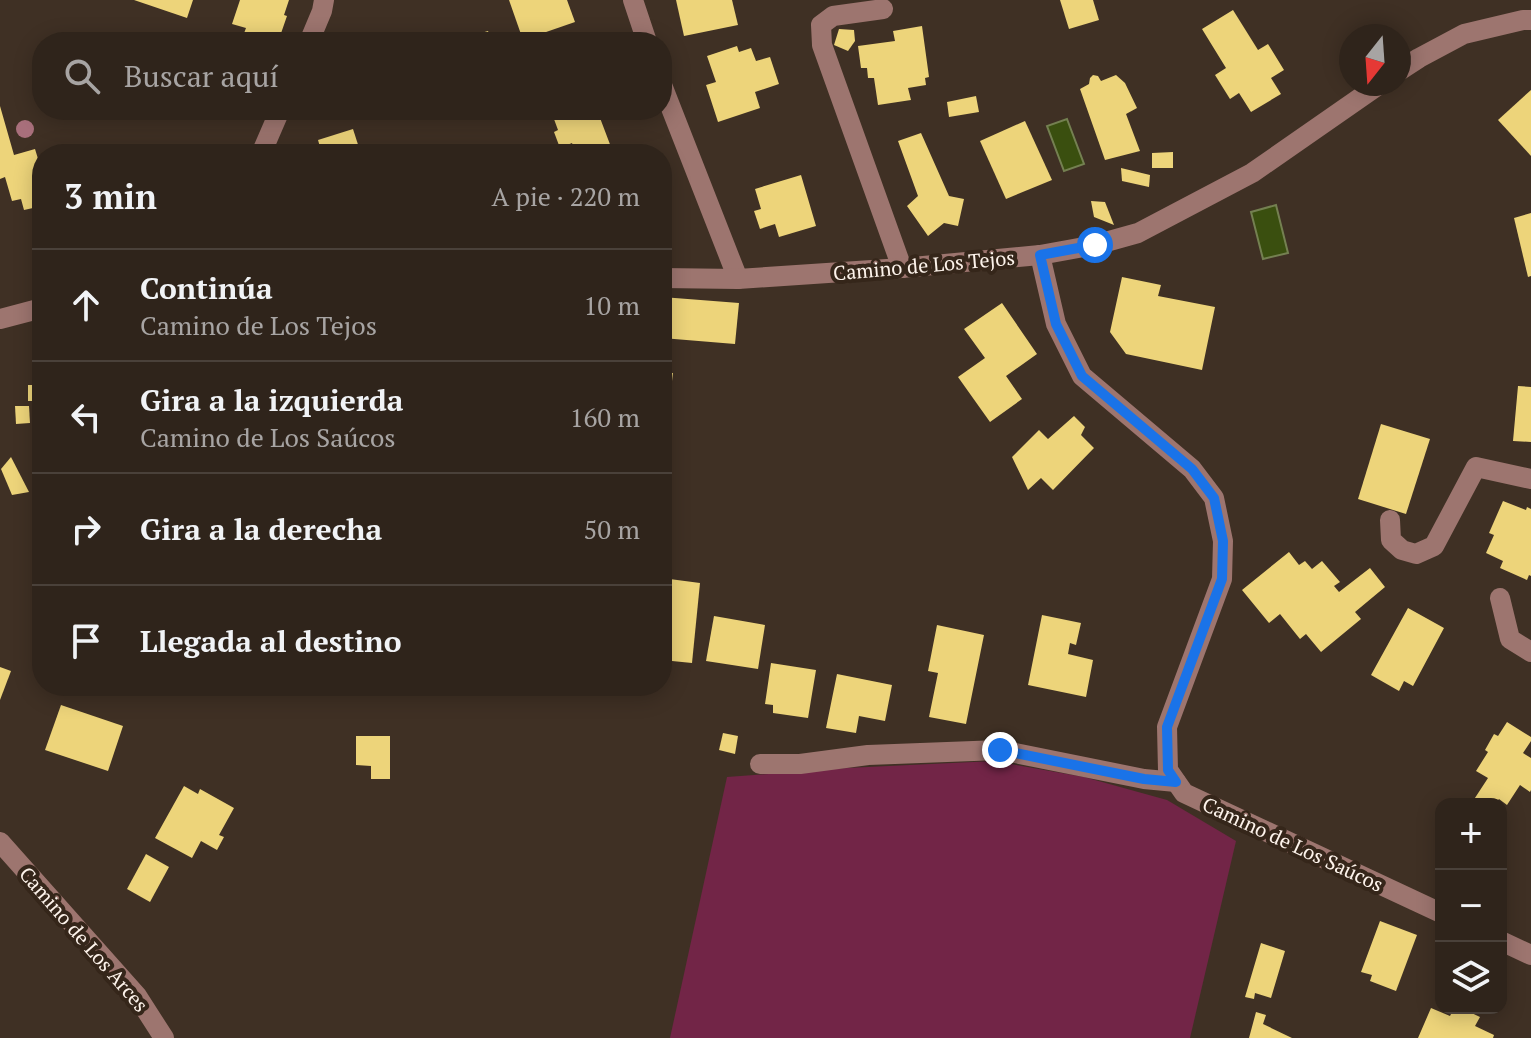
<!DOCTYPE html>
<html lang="es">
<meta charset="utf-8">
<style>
body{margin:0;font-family:"PT Serif",serif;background:#372c24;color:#f1f3f6}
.controls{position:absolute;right:24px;bottom:24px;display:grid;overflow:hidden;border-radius:16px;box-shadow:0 4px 20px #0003}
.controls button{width:72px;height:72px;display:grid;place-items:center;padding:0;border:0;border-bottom:2px solid #4a413a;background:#2f241b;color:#f1f3f6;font:40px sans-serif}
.compass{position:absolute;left:1339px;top:24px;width:72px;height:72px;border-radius:50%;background:#2f241b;box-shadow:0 4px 20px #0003;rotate:197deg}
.stop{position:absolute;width:24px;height:24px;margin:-18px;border:6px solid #1a73e8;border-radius:50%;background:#fff}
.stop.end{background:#1a73e8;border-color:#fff;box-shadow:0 2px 8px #0008}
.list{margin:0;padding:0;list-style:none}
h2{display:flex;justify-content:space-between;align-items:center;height:104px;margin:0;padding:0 32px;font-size:34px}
h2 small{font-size:26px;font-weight:400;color:#a7a4a3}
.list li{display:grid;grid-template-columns:52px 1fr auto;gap:24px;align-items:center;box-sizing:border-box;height:112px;padding:0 32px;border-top:2px solid #4a413a}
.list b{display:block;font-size:30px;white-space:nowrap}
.list p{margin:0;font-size:26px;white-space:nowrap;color:#a7a4a3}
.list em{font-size:26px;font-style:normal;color:#a7a4a3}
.icon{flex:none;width:44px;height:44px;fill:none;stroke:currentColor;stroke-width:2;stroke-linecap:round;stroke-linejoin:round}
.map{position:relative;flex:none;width:1531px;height:1038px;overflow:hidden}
.search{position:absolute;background:#2f241b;box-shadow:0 4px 20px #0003;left:32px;top:32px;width:640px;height:88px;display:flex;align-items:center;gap:20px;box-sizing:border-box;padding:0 28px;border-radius:32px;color:#a7a4a3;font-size:30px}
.panel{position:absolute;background:#2f241b;box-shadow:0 4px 20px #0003;left:32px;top:144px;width:640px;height:552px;border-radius:32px}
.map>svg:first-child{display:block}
</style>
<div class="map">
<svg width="1531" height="1038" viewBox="0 0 1531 1038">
<rect width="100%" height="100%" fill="#3f3024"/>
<path fill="#722547" d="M994,761L1084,777L1167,800L1236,841L1190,1038H670L727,777L847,768Z"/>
<g fill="#3a4f0f" stroke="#748051" stroke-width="2">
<path d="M1067,119L1084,164L1064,171L1047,126Z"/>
<path d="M1276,205L1288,253L1263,259L1251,212Z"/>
</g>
<g fill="#edd47a">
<path d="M134,0H193L187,18Z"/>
<path d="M240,0H289L284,15L287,16L278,42H259L243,36L246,28L232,24Z"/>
<path d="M509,0H567L575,22L523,40Z"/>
<path d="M676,0H732L738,25L684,36Z"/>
<path d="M1060,0H1093L1099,20L1069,29Z"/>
<path d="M1233,10L1258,50L1268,44L1284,70L1271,78L1281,94L1251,112L1239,93L1230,99L1215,75L1226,68L1202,29Z"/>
<path d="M922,26L929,77L925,78L926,85L908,88L911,100L878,105L874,78H868L867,68H861L858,46L895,41L893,31Z"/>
<path d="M839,29L854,30L855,41L848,51L834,45Z"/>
<path d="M488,31L492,42H454V41Z"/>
<path d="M737,46L739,52L751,48L756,61L770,57L779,84L755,92L760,108L718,122L706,85L716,82L707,56Z"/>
<path d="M1093,75L1098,76L1101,81L1116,75L1125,83L1137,108L1126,114L1140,151L1105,160L1080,89L1089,84L1090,78Z"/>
<path d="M1531,90V156L1498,120Z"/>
<path d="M976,96L979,112L949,117L947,102Z"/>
<path d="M0,106L14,155L35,149L39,162L42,161V206L24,210L21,199L12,201L5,177L0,179Z"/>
<path d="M554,110H587L588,112L597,110L611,147L591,154H576L572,143L560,148L554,132L558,130L551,111Z"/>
<path d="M1025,121L1052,180L1006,199L980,141Z"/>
<path d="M353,129L361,154H322L318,140Z"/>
<path d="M921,133L949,196L964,199L958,226L944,223L928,236L907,206L918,196L898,141Z"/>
<path d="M1173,152V168H1152V153Z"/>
<path d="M1121,168L1150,175L1149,187L1122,181Z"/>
<path d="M801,175L816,226L779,237L775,224L760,229L754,211L761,209L755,189Z"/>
<path d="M1091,201L1105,202L1114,225L1094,217Z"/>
<path d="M1531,213V276L1528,277L1514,218Z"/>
<path d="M1122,277L1161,285L1158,296L1215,307L1202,370L1126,354L1110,332Z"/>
<path d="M662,297L739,303L735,344L662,338Z"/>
<path d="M1002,303L1037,354L1006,376L1022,399L990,422L958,377L985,358L964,329Z"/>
<path d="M662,372L673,373L670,397L662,396Z"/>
<rect x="28" y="385" width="14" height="16"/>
<path d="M1518,386L1531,387V442L1513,441Z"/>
<path d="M15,406H29L30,423L16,424Z"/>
<path d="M1074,416L1085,427L1081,435L1094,448L1053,490L1041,478L1028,490L1012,457L1039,430L1048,439Z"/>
<path d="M1381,424L1430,439L1406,514L1358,499Z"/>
<path d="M11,457L29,492L12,495L1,469Z"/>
<path d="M1503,501L1526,510L1527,507L1531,509V576L1529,575L1527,580L1500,568L1503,561L1486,553L1494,535L1489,533Z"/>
<path d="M1289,552L1299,565L1305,561L1312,569L1322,561L1340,582L1334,586L1339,592L1370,568L1385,587L1355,612L1361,619L1321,652L1306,634L1300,639L1280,614L1269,623L1242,590Z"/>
<path d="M662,578L700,583L692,663L662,660Z"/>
<path d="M1408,608L1444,628L1413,686L1404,681L1399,691L1371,675Z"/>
<path d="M1042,615L1081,623L1076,645L1070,643L1068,654L1093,660L1086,697L1028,685Z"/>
<path d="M714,616L765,625L758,669L706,661Z"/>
<path d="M937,625L984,635L966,724L929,717L938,673L928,671Z"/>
<path d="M771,663L816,670L808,718L773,713V705L765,704Z"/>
<path d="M0,667L11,671L0,700Z"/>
<path d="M837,674L892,685L885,721L859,716L856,733L826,728Z"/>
<path d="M61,705L123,726L108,771L45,750Z"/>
<path d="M1507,722L1531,737V741L1523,753L1531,758V790L1530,792L1520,785L1507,805L1499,799L1495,804H1471L1488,778L1476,771L1488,752L1485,750L1494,734L1498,736Z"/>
<path d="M723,733L738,736L735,754L719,750Z"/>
<path d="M356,736H390V779H371V766L356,765Z"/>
<path d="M184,786L198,794L200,789L234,808L219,835L224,837L217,850L201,841L192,858L155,838Z"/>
<path d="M146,854L169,867L150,902L127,889Z"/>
<path d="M1380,921L1417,935L1396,991L1370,981L1372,975L1361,972Z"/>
<path d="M1261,943L1285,951L1271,998L1255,993L1254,999L1245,997Z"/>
<path d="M1431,1008L1450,1016L1454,1008H1461L1480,1017L1475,1026L1494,1035L1493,1038H1418Z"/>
<path d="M1256,1012L1266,1015L1263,1024L1292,1038H1249Z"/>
</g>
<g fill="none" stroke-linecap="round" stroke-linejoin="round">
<g stroke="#9d756f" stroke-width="20">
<path d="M633,0L647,42"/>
<path d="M883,9L833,16L821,25L822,45L902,268"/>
<path d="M309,42L322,11L324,0"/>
<path d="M1399,71L1419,58L1464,34L1523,20H1531"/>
<path d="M662,85L738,279"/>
<path d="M261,154L280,110"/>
<path d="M1040,255L1056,324L1082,376L1192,469L1214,498L1223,541L1222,579L1167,727L1168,770L1184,793L1441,913"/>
<path d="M662,278L738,279L902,268L1040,255L1095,245L1138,233L1252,173L1380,84"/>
<path d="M0,319L42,308"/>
<path d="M1390,520L1391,540L1402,550L1416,554L1434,546L1476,467L1531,479"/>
<path d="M1500,598L1510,639L1531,652"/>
<path d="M760,764H800L868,755L1000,750L1144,779L1176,782"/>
<path d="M0,842L137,996L164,1038"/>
<path d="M1501,941L1531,955"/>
</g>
</g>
<circle fill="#a86f7b" cx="25" cy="129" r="9"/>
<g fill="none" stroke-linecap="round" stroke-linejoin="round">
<path stroke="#1a73e8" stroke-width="10" d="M1000,750L1144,779L1176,782L1168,770L1167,727L1222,579L1223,541L1214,498L1192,469L1082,376L1056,324L1040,255L1095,245"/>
</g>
<g text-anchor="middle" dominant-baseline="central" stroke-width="8" stroke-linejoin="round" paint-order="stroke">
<g font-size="20" fill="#fdf3eb" stroke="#35261a">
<text transform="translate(924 265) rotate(-5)">Camino de Los Tejos</text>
<text transform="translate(1293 844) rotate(25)">Camino de Los Saúcos</text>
<text transform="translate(84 939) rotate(49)">Camino de Los Arces</text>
</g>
</g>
</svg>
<div class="controls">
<button>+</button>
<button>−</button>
<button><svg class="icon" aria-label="layers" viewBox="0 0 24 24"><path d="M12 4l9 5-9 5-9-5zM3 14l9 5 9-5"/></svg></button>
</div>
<svg class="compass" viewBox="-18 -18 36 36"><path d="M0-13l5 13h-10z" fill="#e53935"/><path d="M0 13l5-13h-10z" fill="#a7a4a3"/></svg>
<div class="stop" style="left:1095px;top:245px"></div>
<div class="stop end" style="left:1000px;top:750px"></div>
<div class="search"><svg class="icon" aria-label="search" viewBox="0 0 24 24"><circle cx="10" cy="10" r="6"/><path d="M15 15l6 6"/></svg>Buscar aquí</div>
<section class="panel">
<h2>3 min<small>A pie · 220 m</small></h2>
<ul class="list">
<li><svg class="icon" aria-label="ahead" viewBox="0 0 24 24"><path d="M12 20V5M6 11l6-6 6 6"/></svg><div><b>Continúa</b><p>Camino de Los Tejos</p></div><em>10 m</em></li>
<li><svg class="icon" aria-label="left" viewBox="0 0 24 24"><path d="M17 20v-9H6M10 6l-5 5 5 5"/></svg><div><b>Gira a la izquierda</b><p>Camino de Los Saúcos</p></div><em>160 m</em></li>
<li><svg class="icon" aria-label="right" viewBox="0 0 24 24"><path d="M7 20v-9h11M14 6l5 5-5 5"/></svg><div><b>Gira a la derecha</b></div><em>50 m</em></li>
<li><svg class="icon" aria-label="arrive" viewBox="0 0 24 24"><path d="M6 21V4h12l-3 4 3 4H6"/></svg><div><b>Llegada al destino</b></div></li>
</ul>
</section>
</div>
